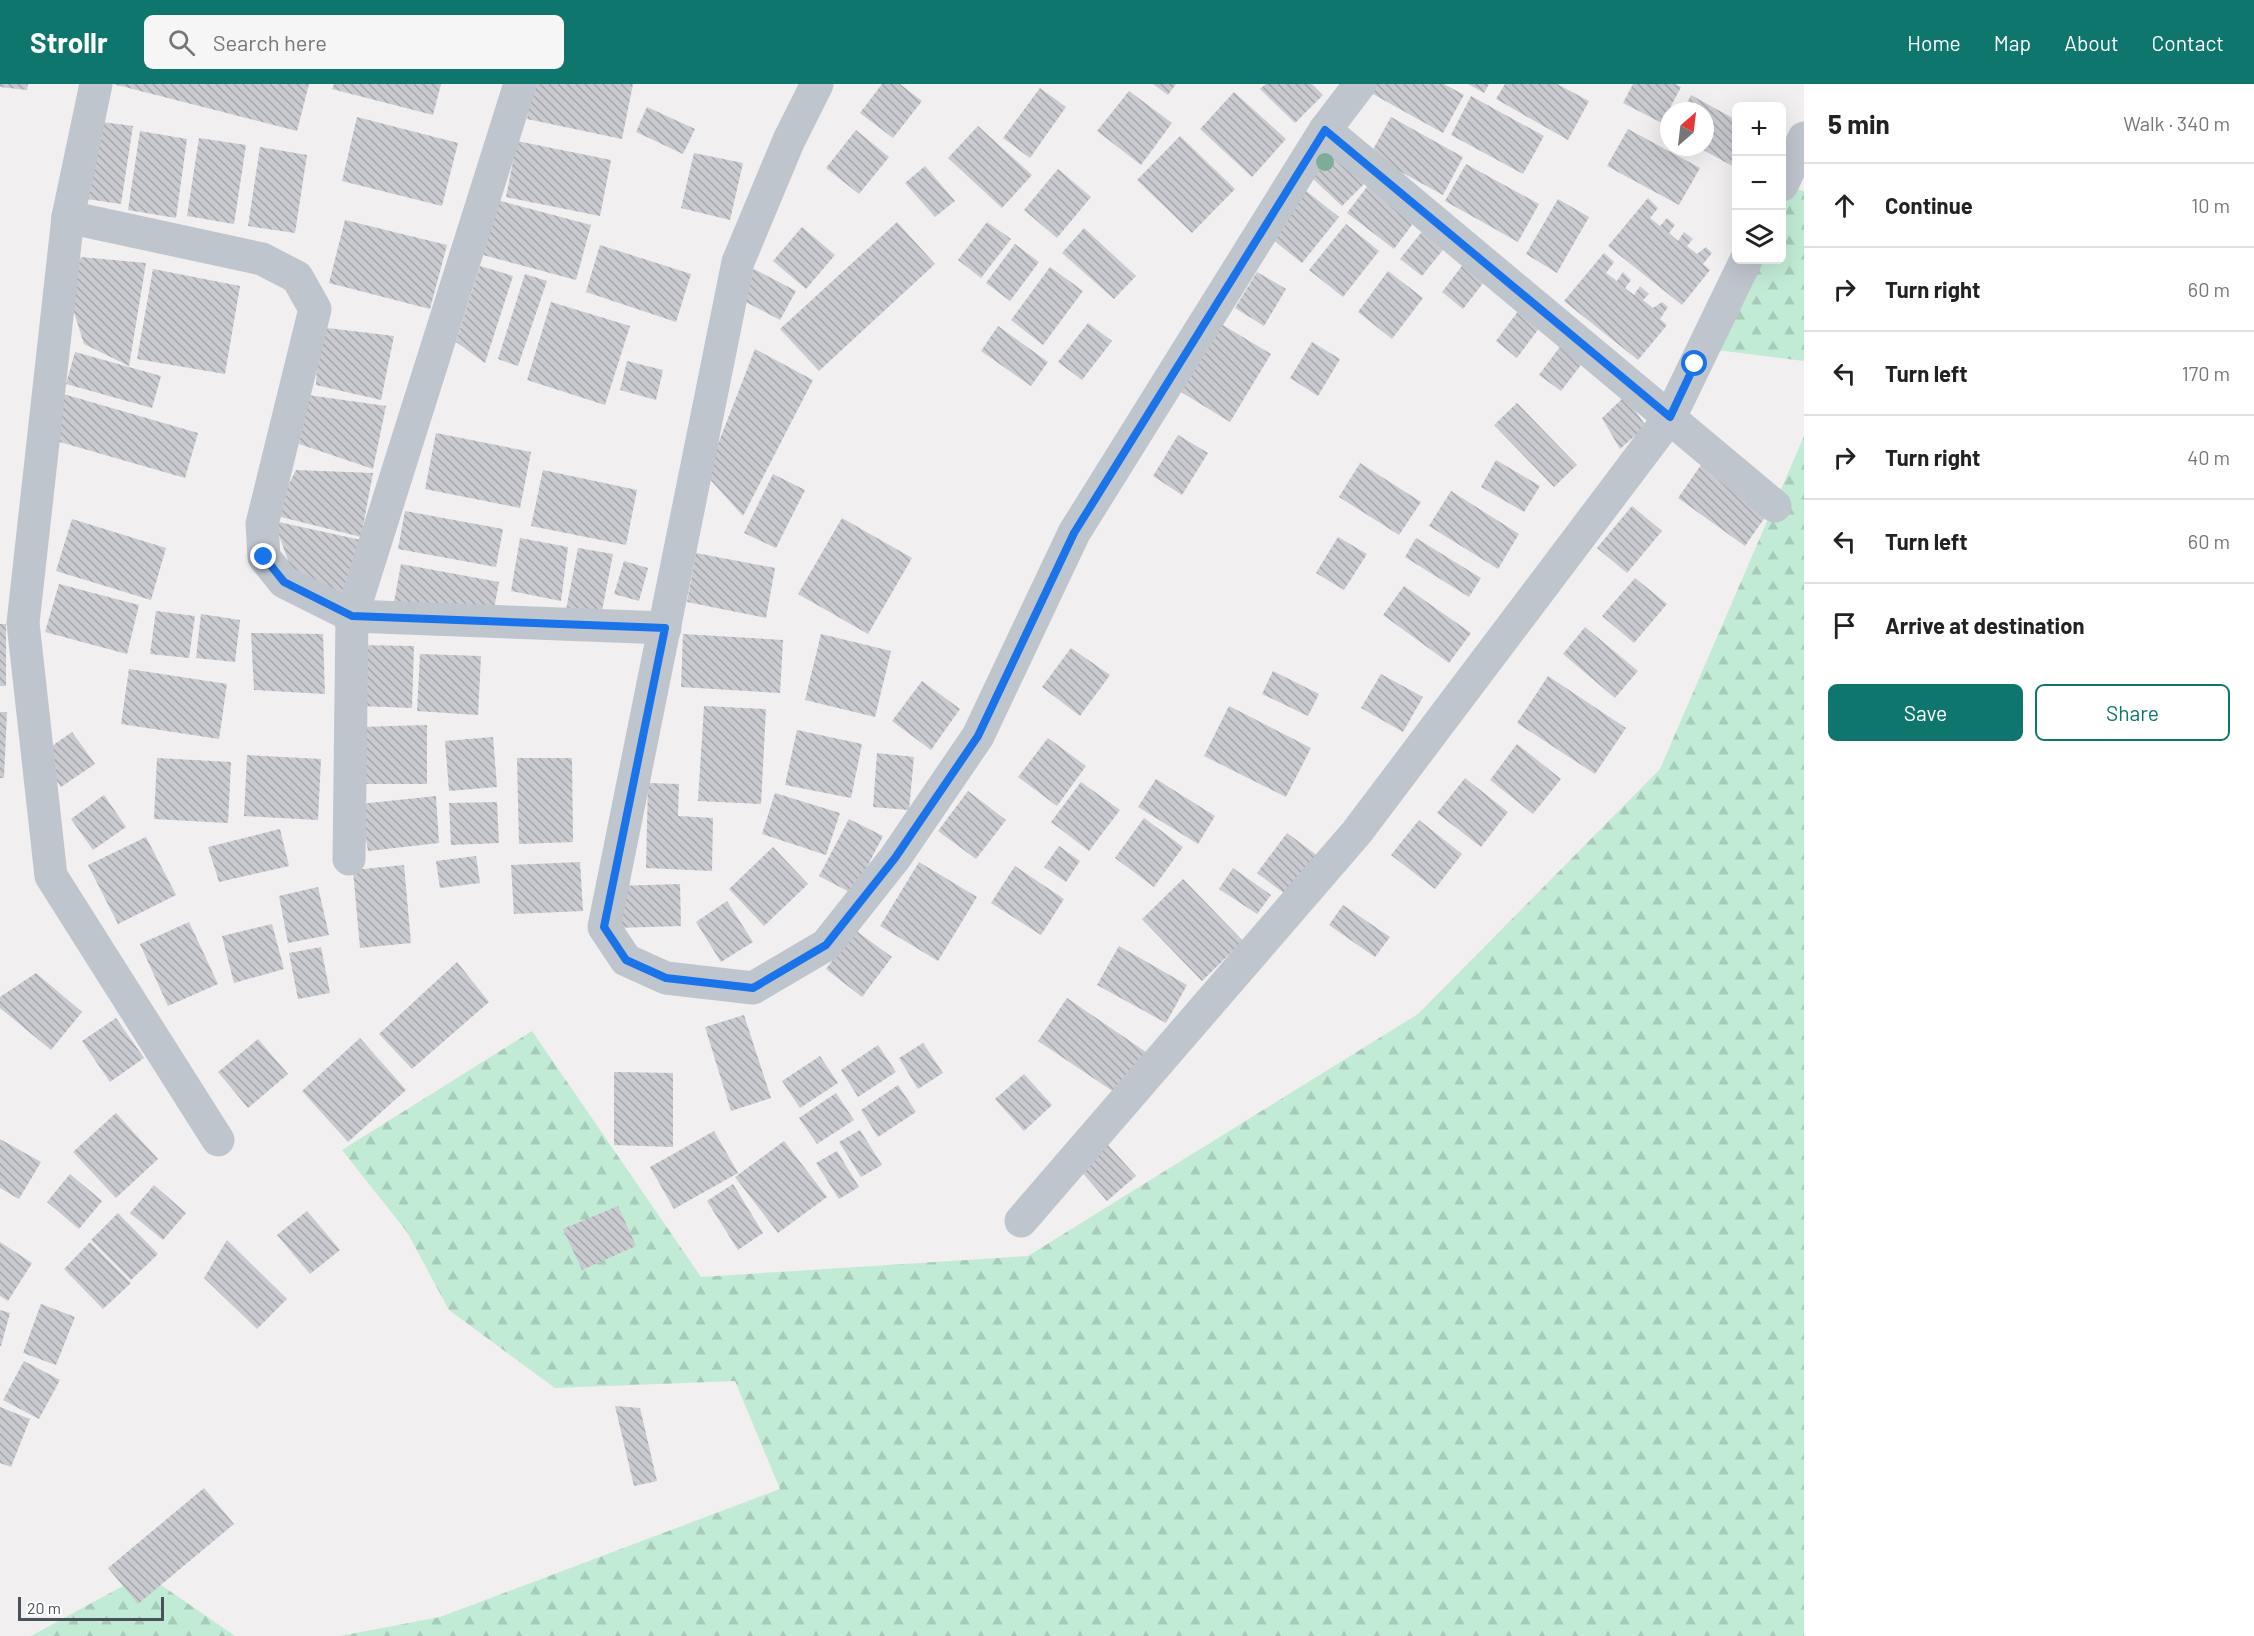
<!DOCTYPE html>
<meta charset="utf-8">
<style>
body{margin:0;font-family:Barlow,sans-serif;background:#f6f6f6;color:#222}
.controls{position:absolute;right:18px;top:18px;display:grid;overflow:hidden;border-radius:9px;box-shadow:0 6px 24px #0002}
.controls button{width:54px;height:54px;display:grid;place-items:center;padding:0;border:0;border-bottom:2px solid #e0e0e0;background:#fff;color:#222;font:30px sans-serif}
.compass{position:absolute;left:1660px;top:18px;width:54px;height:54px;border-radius:50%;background:#fff;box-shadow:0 6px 24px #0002;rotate:28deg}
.scale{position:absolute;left:18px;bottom:15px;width:146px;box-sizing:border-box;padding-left:6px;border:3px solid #49515b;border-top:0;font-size:16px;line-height:21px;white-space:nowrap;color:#49515b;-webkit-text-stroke:4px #fff;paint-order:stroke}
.stop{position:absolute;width:18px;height:18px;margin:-14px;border:4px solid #1a73e8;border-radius:50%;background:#fff}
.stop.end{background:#1a73e8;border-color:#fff;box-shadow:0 2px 6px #0008}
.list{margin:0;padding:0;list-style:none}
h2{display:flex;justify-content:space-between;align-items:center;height:78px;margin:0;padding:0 24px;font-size:26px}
h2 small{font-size:20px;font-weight:400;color:#767676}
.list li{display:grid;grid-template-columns:39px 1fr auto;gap:18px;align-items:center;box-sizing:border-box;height:84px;padding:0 24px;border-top:2px solid #e0e0e0}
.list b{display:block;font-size:22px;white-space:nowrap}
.list em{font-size:20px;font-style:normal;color:#767676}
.actions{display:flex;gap:12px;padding:18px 24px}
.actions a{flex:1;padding:14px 0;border:2px solid #0f766e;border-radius:9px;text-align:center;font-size:21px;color:#0f766e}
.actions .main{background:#0f766e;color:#fff}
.icon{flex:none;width:33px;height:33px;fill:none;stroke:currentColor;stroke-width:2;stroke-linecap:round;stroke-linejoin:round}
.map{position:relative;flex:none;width:1804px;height:1552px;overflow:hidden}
header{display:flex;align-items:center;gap:36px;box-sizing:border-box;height:84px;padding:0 30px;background:#0f766e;color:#fff}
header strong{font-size:28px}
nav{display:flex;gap:33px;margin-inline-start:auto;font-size:21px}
.search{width:420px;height:54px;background:#f6f6f6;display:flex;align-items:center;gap:15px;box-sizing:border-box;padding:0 21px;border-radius:9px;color:#767676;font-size:22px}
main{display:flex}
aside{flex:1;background:#fff}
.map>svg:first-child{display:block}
</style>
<header>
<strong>Strollr</strong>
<div class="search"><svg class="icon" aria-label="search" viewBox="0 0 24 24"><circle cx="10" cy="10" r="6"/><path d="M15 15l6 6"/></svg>Search here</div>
<nav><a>Home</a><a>Map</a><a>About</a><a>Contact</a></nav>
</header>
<main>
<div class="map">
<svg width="1804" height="1552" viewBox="0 0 1804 1552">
<defs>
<pattern id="forest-firs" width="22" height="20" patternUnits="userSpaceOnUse" patternTransform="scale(1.5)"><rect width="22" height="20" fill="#c1ebd5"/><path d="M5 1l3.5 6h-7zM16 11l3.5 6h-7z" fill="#a7cbb9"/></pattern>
<pattern id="building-back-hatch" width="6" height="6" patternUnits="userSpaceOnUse" patternTransform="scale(1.5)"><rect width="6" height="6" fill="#c9cbd1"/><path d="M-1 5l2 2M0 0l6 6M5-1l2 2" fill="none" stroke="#a5a7ad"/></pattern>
</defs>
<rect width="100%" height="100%" fill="#f1efef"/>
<g fill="url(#forest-firs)">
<path d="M1784,102L1804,107V277L1717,266L1754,176H1782V109Z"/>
<path d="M1804,352V1552H340L440,1533L780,1405L735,1297L555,1304L449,1226L407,1148L342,1066L532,947L701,1193L1028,1172L1418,930L1660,685Z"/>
<path d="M145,1490L235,1552H31Z"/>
</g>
<g fill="url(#building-back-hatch)">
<path d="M0,0H28L27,6L0,3Z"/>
<path d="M113,0H309L297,47Z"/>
<path d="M334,0H441L433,31L332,5Z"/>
<path d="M534,0H633L622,55L527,35Z"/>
<path d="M882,0H900L922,17L893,54L860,29Z"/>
<path d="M1153,0H1176L1168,11Z"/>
<path d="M1266,0H1312L1323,11L1295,39L1260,5Z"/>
<path d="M1376,0H1444L1464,11L1443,49L1371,9Z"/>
<path d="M1468,0H1489L1484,9Z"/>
<path d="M1505,0H1557L1589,17L1568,56L1496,15Z"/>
<path d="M1633,0H1675L1681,3L1662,39L1623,19Z"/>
<path d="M1040,4L1066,23L1030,74L1003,54Z"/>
<path d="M1129,7L1172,39L1141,81L1097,47Z"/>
<path d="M1234,8L1286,55L1252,93L1200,45Z"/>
<path d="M1691,11L1736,36V84L1698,63H1705V27H1683Z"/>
<path d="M1471,12L1544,52L1523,90L1451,51Z"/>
<path d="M647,23L695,45L683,70L636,48Z"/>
<path d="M357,33L458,59L442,122L342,97Z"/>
<path d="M1391,33L1463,73L1443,111L1370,71Z"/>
<path d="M102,38L133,42L121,120L80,114Z"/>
<path d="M978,42L1032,91L1002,124L948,74Z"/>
<path d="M1628,45L1700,84L1679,121L1607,82Z"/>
<path d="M856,46L889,73L859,110L826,84Z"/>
<path d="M140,47L187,55L176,134L128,126Z"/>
<path d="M1180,52L1235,105L1192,149L1137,96Z"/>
<path d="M199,54L246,61L234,140L187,132Z"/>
<path d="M517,57L611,76L600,132L506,113Z"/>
<path d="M260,63L307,71L295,149L248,142Z"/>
<path d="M694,69L743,79L730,136L681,124Z"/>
<path d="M1335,69L1365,99L1342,122L1311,93Z"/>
<path d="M1466,80L1539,120L1518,158L1445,117Z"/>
<path d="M925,82L955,117L935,133L905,99Z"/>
<path d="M1058,85L1091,113L1057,154L1024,126Z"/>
<path d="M1373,95L1420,130L1394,165L1347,129Z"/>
<path d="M1305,106L1339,133L1302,179L1268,152Z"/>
<path d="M1648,114L1658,124L1650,134L1660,142L1667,134L1675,141L1669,149L1678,157L1684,148L1693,155L1687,162L1697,170L1706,163L1712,169L1703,180L1710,186L1682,221L1608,162Z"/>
<path d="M1558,115L1589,133L1557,189L1526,170Z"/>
<path d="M497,116L591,141L576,196L483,171Z"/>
<path d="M345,136L447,161L430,225L329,199Z"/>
<path d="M897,138L935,180L819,287L780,245Z"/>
<path d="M987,138L1011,155L981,194L958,176Z"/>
<path d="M1346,140L1379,167L1343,213L1309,186Z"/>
<path d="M802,143L835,171L806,205L773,177Z"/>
<path d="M1084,144L1136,192L1114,215L1062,169Z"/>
<path d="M1424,145L1446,162L1422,192L1400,175Z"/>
<path d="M1015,160L1039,178L1010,217L986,199Z"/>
<path d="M600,161L691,190L676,238L586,208Z"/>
<path d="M1604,169L1614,178L1606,189L1617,197L1623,188L1631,196L1625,204L1634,211L1640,202L1649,210L1643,216L1653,224L1662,218L1668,223L1660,235L1667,241L1638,276L1564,217Z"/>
<path d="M81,173L146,179L129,282L84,260L68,209Z"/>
<path d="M1465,178L1487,194L1463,225L1442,208Z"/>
<path d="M480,182L513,192L485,279L456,258Z"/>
<path d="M1050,183L1083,207L1043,261L1011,236Z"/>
<path d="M153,185L240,202L225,290L137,275Z"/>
<path d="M754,185L796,207L780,236L738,214Z"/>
<path d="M1388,187L1423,214L1392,255L1358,228Z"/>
<path d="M1257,188L1286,205L1264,242L1235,224Z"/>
<path d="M525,190L547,197L518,282L498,275Z"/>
<path d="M551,218L630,242L605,321L527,296Z"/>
<path d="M1519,226L1540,243L1517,274L1496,257Z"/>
<path d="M1088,239L1112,257L1082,296L1058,278Z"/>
<path d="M1221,240L1271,270L1230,338L1181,308Z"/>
<path d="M998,242L1048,278L1031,302L981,267Z"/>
<path d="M319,243L394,252L381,316L316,301Z"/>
<path d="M1312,258L1340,275L1318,312L1290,294Z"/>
<path d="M1562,260L1584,277L1561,307L1539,291Z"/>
<path d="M755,265L813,296L743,432L706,391Z"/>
<path d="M75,268L161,292L152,324L66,300Z"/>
<path d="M627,277L663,286L656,316L620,306Z"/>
<path d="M60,309L198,349L185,394L46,354Z"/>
<path d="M308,311L386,322L373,385L299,360Z"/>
<path d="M1625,312L1646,342L1620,365L1602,334Z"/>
<path d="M1517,319L1577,381L1554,403L1494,341Z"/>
<path d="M436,349L531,368L520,424L425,405Z"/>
<path d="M1178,351L1208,369L1182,411L1153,392Z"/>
<path d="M1496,376L1540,402L1524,428L1481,403Z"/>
<path d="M1360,379L1421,418L1399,451L1339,413Z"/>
<path d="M1701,381L1768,429L1745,462L1678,414Z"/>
<path d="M296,386L373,389L361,453L273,431Z"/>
<path d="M543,386L637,406L626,461L531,442Z"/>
<path d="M773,390L805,406L776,464L744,449Z"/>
<path d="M1451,407L1519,450L1498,485L1429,442Z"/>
<path d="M1632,422L1662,447L1627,489L1597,464Z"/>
<path d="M405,427L503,445L496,483L398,465Z"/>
<path d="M842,434L912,474L868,550L798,510Z"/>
<path d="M72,435L166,464L151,516L56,487Z"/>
<path d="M274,437L361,456L348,520L291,485Z"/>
<path d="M1338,453L1367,470L1344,506L1316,489Z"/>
<path d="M520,454L568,463L561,517L511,507Z"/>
<path d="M1416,454L1481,494L1469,513L1405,473Z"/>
<path d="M578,464L613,470L601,532L566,526Z"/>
<path d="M696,469L775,484L766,534L687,518Z"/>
<path d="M624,477L648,484L639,517L614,510Z"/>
<path d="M401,480L499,498L492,536L394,518Z"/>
<path d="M1635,494L1667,520L1634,559L1602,532Z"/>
<path d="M59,500L139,521L127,570L45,548Z"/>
<path d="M1404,502L1471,549L1449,579L1383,531Z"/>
<path d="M156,527L195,532L189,574L150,570Z"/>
<path d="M201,530L240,536L235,578L196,574Z"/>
<rect x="0" y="540" width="6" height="62"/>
<path d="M1585,543L1638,587L1615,614L1563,570Z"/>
<path d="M251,549L323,550L325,610L254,606Z"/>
<path d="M683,550L783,556L780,609L681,603Z"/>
<path d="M821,550L891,567L875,633L805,616Z"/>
<path d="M357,561L414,562L412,624L359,622Z"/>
<path d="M1071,564L1110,591L1080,632L1042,603Z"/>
<path d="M420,570L481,572L478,631L417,627Z"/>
<path d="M129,585L227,600L219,655L121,640Z"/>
<path d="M1273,587L1319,610L1308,632L1262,610Z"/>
<path d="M1381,590L1423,613L1403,648L1361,624Z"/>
<path d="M1548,592L1626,644L1595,690L1517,639Z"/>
<path d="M922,597L960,625L931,666L892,637Z"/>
<path d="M704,622L766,625L761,720L698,717Z"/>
<path d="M1229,622L1311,664L1286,713L1204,672Z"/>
<path d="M0,628H7L4,694H0Z"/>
<path d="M427,641V700H356L360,643Z"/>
<path d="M797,646L862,660L851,714L785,701Z"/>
<path d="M72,648L95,680L61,703L39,671Z"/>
<path d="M493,653L497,703L449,707L445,657Z"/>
<path d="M1048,654L1086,682L1057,722L1018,693Z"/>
<path d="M1517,660L1561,695L1533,730L1490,696Z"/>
<path d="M877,669L914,673L909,726L873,723Z"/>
<path d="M247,671L321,675L318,736L244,732Z"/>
<path d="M157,674L231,678L228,739L154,735Z"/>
<path d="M517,674H572L573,758L519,760Z"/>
<path d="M1465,694L1508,728L1481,763L1437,729Z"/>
<path d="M1156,695L1215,732L1198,760L1138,723Z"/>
<path d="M1081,698L1120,726L1089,767L1051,738Z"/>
<path d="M648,699L679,700L678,732L713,734L712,787L646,784Z"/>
<path d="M968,707L1006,736L976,775L938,747Z"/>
<path d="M775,709L840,729L826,771L762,750Z"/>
<path d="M104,711L126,743L93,766L71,735Z"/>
<path d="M436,712L439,759L368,767L360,720Z"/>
<path d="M497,718L499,759L451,761L449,719Z"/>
<path d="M1144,734L1183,763L1154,803L1115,774Z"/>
<path d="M849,735L883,752L853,810L819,792Z"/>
<path d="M1419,736L1462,770L1435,805L1391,771Z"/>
<path d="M280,745L289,782L219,798L208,763Z"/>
<path d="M1287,749L1326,778L1296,818L1257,789Z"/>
<path d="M146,753L176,811L118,840L88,781Z"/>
<path d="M1059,762L1080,777L1066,798L1044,783Z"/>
<path d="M773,763L808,800L764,842L729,805Z"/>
<path d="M476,772L480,799L440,804L436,777Z"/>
<path d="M580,778L583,827L514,830L511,781Z"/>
<path d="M919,778L977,813L938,877L880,842Z"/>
<path d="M404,781L411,859L360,864L353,786Z"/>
<path d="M1015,782L1064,815L1041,851L991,819Z"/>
<path d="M1233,784L1271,811L1257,830L1219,805Z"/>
<path d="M1183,795L1243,857L1202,897L1142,835Z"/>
<path d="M680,800L681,842L615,844L614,802Z"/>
<path d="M318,803L329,851L288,859L279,812Z"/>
<path d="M727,817L753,858L721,878L696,838Z"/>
<path d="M1343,821L1390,853L1375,873L1329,841Z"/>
<path d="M189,838L218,900L168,922L140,860Z"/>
<path d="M272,840L284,885L234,899L222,852Z"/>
<path d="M855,846L892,873L862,913L826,885Z"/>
<path d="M1119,862L1187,901L1166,939L1097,901Z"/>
<path d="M321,863L330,909L298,915L289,869Z"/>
<path d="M457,878L489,918L412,985L379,950Z"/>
<path d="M36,889L82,928L51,966L0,924V913Z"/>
<path d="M1067,914L1146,968L1117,1010L1038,957Z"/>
<path d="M744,931L771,1014L731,1027L705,943Z"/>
<path d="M116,934L144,974L110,998L82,957Z"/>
<path d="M360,954L406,1006L348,1058L302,1007Z"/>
<path d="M258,955L288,990L248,1024L218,988Z"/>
<path d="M923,959L943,989L918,1005L899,974Z"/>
<path d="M878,961L896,988L858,1013L841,986Z"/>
<path d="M820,972L838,999L800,1024L782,997Z"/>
<path d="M614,988L673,989V1063L614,1061Z"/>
<path d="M1024,990L1052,1021L1024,1047L995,1015Z"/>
<path d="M898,1001L916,1028L878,1053L861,1026Z"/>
<path d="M836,1009L854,1036L817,1060L799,1034Z"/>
<path d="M116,1029L158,1075L116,1114L73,1068Z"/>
<path d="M860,1046L882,1081L861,1093L839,1058Z"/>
<path d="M714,1047L738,1089L674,1125L650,1083Z"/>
<path d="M0,1055L41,1078L19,1115L0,1104Z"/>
<path d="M784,1057L827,1113L778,1149L735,1093Z"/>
<path d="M1107,1060L1136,1092L1107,1117L1079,1085Z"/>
<path d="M837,1067L859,1103L839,1115L816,1079Z"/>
<path d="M70,1090L102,1117L79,1145L47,1118Z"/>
<path d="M733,1100L763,1149L738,1166L707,1117Z"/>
<path d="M154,1101L186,1129L163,1156L130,1129Z"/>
<path d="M618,1122L636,1162L582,1186L563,1145Z"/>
<path d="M307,1127L340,1166L310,1190L277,1151Z"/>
<path d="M118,1129L158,1170L131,1196L91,1156Z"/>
<path d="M227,1156L287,1215L257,1245L204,1194Z"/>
<path d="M0,1158L32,1179L8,1217L0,1212Z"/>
<path d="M90,1158L131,1199L103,1225L64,1185Z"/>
<path d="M41,1220L75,1233L56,1281L23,1269Z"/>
<path d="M0,1226L10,1229L1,1262H0Z"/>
<path d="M24,1277L60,1296L39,1335L3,1316Z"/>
<path d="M615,1322L640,1324L657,1397L634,1402Z"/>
<path d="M0,1323L30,1335L11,1383L0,1379Z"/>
<path d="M204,1404L234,1440L138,1520L108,1484Z"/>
</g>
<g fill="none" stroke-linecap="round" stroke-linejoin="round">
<g stroke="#bfc5cd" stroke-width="33">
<path d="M96,0L68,133L23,539L51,792L218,1056"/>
<path d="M817,0L789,56L738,178L604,843L626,876L666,894L753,904L826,861L895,774L978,652L1074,449L1325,46L1360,0"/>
<path d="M1325,46L1775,422"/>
<path d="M1782,101L1804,54"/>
<path d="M68,133L262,175L297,193L315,225L262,440L264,473L284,498L352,532L665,544"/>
<path d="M349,775L352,532L520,0"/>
<path d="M1021,1137L1357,748L1670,333L1746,176"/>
</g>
</g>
<circle fill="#7eac98" cx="1325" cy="78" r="9"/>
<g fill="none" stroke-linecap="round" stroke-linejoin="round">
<path stroke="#1a73e8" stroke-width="8" d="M264,473L284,498L352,532L665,544L604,843L626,876L666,894L753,904L826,861L895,774L978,652L1074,449L1325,46L1670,333L1695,280"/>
</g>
</svg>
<div class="controls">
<button>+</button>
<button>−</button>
<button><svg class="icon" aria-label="layers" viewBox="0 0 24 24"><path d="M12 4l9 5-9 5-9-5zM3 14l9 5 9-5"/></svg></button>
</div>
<svg class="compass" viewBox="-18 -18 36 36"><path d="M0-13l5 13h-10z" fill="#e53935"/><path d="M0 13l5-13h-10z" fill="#767676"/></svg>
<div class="scale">20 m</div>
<div class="stop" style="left:1695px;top:280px"></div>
<div class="stop end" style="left:264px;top:473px"></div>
</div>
<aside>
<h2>5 min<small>Walk · 340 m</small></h2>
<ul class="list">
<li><svg class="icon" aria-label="ahead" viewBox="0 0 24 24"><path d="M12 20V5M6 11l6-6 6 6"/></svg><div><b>Continue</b></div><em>10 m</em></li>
<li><svg class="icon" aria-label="right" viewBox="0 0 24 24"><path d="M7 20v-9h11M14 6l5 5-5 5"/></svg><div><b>Turn right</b></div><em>60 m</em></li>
<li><svg class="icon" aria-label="left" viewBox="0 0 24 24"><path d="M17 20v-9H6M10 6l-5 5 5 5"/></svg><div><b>Turn left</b></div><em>170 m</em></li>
<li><svg class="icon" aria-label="right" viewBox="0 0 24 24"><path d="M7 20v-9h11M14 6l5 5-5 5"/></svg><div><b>Turn right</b></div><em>40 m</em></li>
<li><svg class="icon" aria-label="left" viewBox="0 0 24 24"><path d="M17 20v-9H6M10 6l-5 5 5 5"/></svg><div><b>Turn left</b></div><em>60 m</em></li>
<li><svg class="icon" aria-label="arrive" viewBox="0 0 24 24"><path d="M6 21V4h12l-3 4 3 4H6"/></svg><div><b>Arrive at destination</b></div></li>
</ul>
<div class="actions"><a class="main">Save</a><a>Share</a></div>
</aside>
</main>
